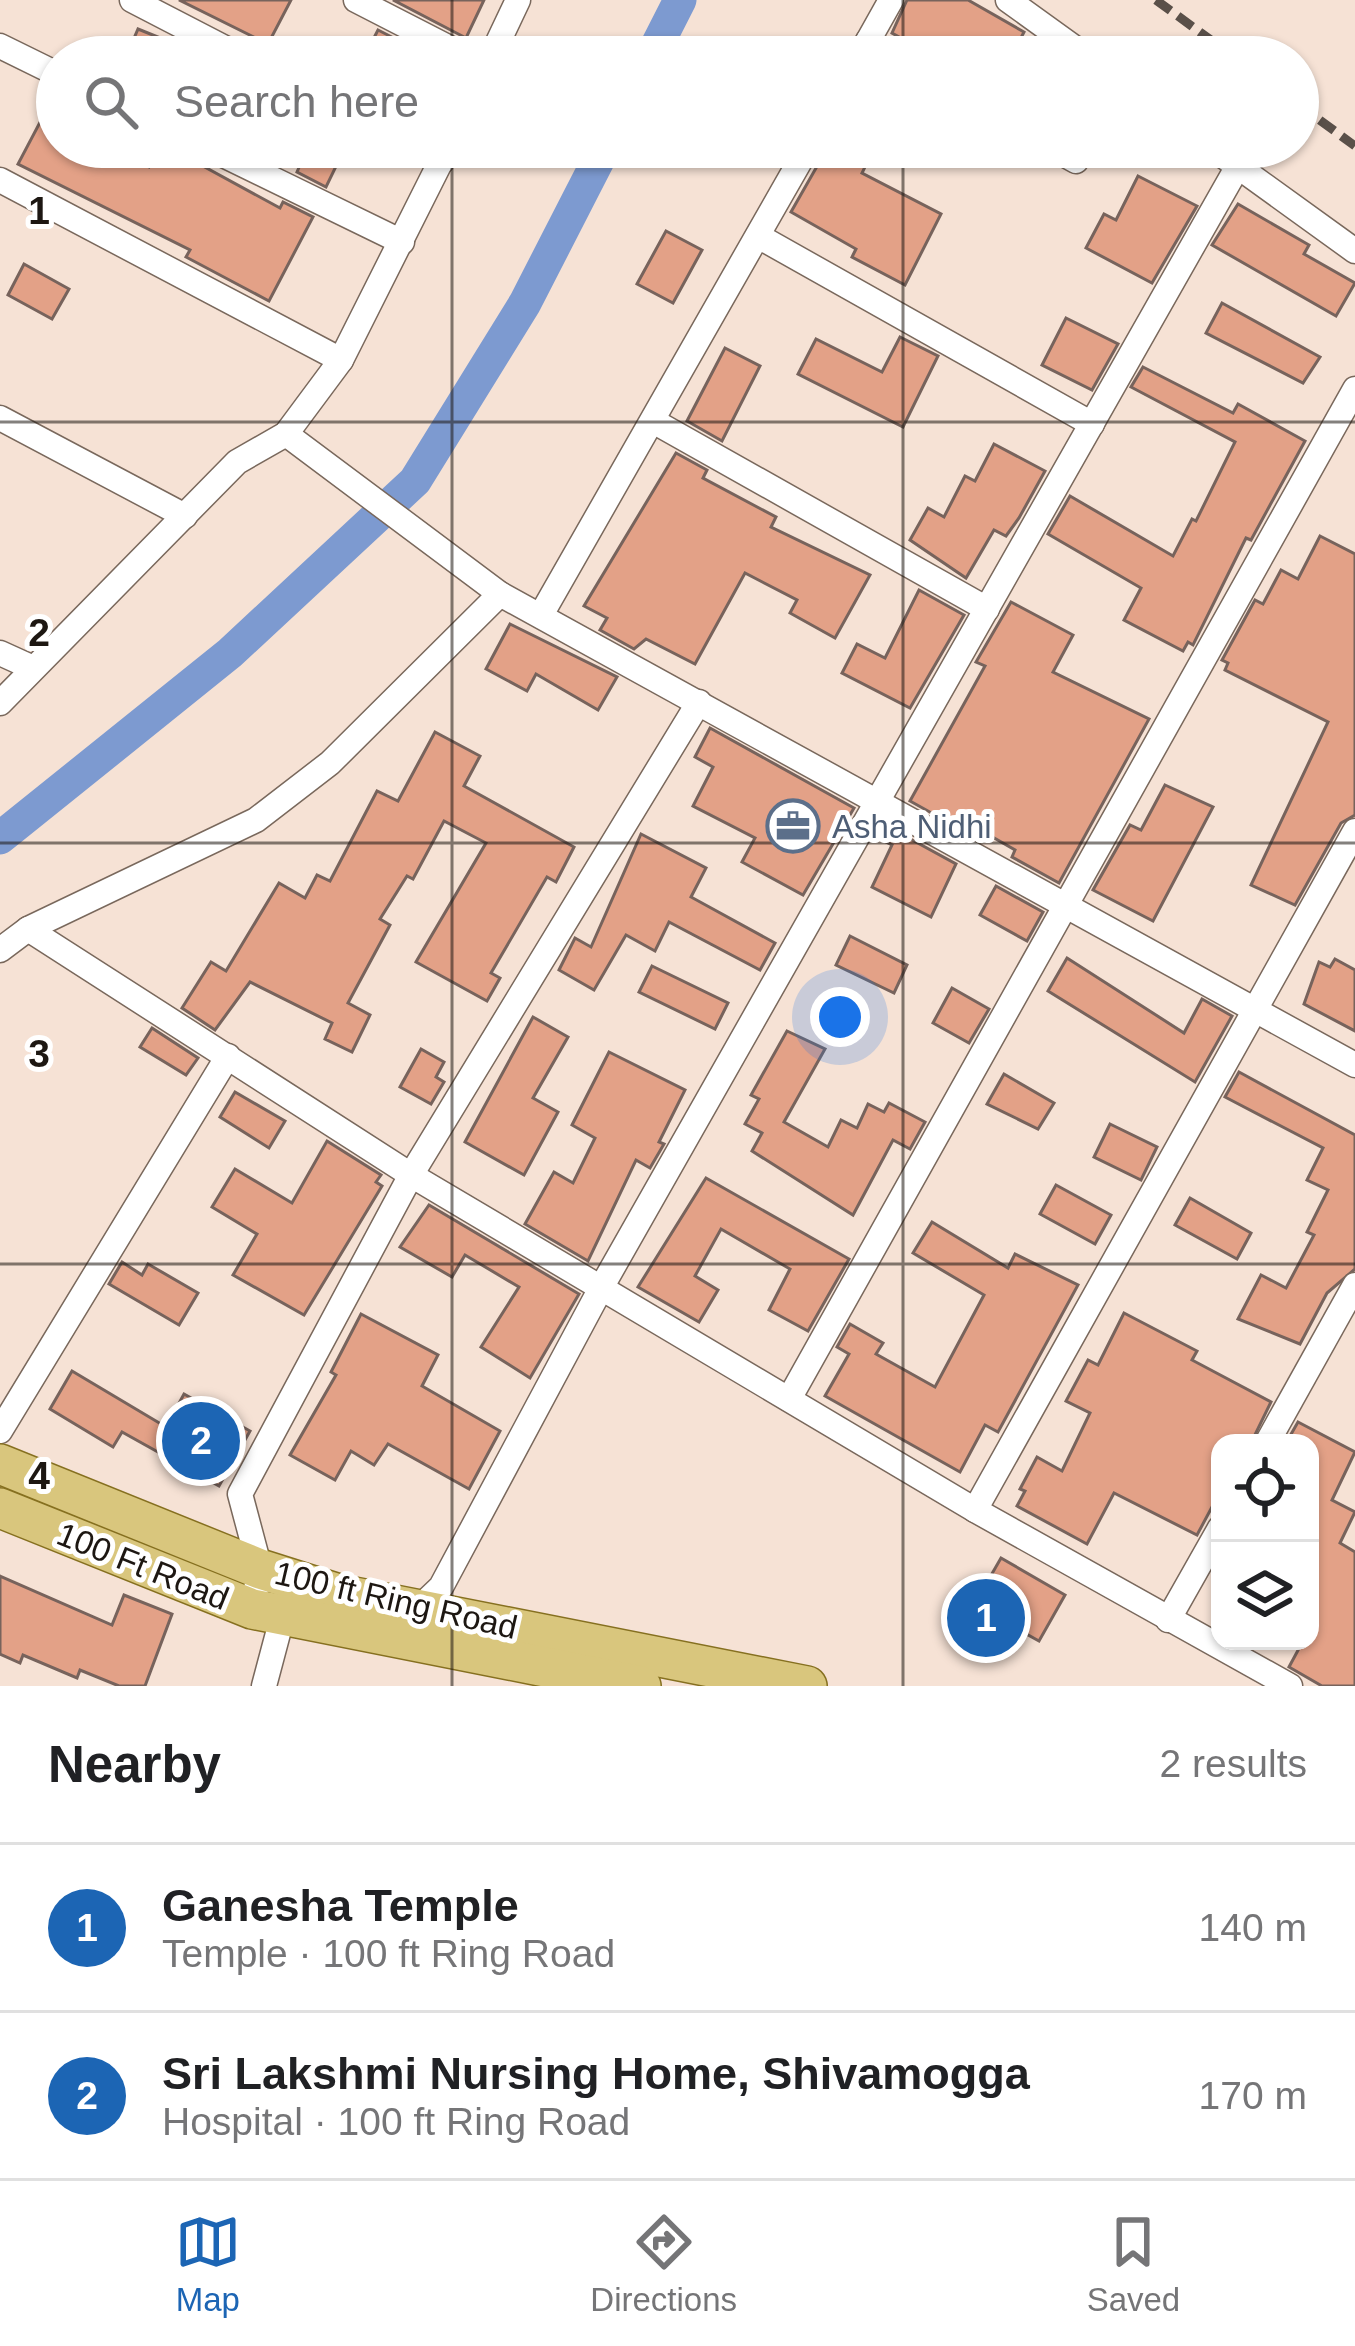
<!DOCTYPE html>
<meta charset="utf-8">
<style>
body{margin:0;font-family:Helvetica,sans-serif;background:#f2f2f2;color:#202124}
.controls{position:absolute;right:36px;bottom:36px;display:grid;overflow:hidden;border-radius:24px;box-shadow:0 3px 9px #0004}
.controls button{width:108px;height:108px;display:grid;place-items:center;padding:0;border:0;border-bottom:3px solid #e0e0e0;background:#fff;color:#202124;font:60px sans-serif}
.you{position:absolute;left:840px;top:1017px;width:42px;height:42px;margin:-30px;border:9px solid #fff;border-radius:50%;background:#1a73e8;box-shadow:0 0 0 18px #1a73e833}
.badge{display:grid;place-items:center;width:78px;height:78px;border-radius:50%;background:#1c65b4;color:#fff;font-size:39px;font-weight:700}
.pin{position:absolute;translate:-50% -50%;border:6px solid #fff;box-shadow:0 3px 12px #0006}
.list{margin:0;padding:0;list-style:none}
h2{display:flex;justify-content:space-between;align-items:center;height:156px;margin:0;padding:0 48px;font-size:51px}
h2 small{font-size:39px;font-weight:400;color:#757577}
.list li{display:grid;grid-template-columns:78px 1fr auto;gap:36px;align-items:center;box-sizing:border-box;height:168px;padding:0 48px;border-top:3px solid #e0e0e0}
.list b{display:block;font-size:45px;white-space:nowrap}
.list p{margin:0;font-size:39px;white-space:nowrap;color:#757577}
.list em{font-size:39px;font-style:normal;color:#757577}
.icon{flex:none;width:66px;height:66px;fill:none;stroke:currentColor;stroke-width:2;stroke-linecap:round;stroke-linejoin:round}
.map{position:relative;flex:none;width:1355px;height:1686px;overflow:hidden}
.search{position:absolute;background:#fff;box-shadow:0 3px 9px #0004;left:36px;right:36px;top:36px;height:132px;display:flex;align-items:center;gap:30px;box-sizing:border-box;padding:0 42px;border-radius:66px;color:#757577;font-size:45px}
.sheet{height:492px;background:#fff}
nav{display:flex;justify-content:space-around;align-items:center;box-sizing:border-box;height:168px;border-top:3px solid #e0e0e0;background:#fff;font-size:33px;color:#757577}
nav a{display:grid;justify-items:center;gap:6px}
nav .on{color:#1c65b4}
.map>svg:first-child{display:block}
</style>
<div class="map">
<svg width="1355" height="1686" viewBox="0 0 1355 1686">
<rect width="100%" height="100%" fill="#f6e2d5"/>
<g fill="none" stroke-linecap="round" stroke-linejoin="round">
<g stroke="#7d9ad0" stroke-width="33">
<path d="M651,57L680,0"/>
<path d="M0,838L230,653L415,481L525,303L605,147"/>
</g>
</g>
<g fill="#e3a187" stroke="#77635c" stroke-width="3">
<path d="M179,0H291L268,44Z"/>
<path d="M393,0H484L466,38Z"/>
<path d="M907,0H968L1024,32L1011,57H935L892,33Z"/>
<path d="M138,29L205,56L204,57H126Z"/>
<path d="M378,30L431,57H364Z"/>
<path d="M57,90V147H111L149,167L158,147H168L280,208L283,202L313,217L269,301L186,257L190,250L18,164Z"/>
<path d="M308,147L341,156L326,187L297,172Z"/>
<path d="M828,147L865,167L862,173L941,214L905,285L852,257L856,249L791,212Z"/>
<path d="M1138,176L1197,206L1152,283L1086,248L1104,214L1116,220Z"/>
<path d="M1238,204L1309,245L1304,254L1355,283L1336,316L1212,245Z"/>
<path d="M666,231L702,250L673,303L637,284Z"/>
<path d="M24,264L69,289L52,319L8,295Z"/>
<path d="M1222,303L1320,357L1303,383L1206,333Z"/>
<path d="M1066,318L1118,344L1092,390L1042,365Z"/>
<path d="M900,337L938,356L903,427L798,374L816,339L882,372Z"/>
<path d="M725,348L760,366L722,441L687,421Z"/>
<path d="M1143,367L1233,413L1238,404L1305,441L1251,540L1246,538L1193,645L1188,642L1183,651L1124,620L1141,588L1048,534L1070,496L1173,556L1192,519L1196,521L1235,442L1131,387Z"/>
<path d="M994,444L1045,471L1019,518L1006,536L994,530L966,578L910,540L928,508L944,517L965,476L975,481Z"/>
<path d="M676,453L707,470L703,478L776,517L771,527L870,575L835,638L790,613L797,600L745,573L695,664L646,639L634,649L600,630L607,618L584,606Z"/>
<path d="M1320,536L1355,554V815L1341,823L1295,905L1251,885L1328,722L1225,670L1228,663L1222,660L1255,600L1263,604L1281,570L1298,579Z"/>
<path d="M919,590L964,615L910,708L842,673L857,644L885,658Z"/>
<path d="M1011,602L1073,635L1053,672L1149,719L1059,883L1012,857L1015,850L975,827L971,835L910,801L985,666L976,662Z"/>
<path d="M510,624L617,677L598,710L536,674L527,691L486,669Z"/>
<path d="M710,728L854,808L803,895L742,862L755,838L693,806L713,767L695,757Z"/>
<path d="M435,732L480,756L464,786L574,847L556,882L547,877L491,973L500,978L487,1001L416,962L486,843L444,821L413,879L407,876L380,919L390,925L348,1003L370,1015L352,1052L325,1039L332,1023L250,982L215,1030L182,1008L211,962L226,971L279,883L305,898L317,875L330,881L377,791L398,801Z"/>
<path d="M1165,785L1213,807L1153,921L1093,890L1130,825L1141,830Z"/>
<path d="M883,824L956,864L931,917L872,887L892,845L876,837Z"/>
<path d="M641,834L706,868L691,897L775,943L760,970L669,922L655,951L626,935L594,990L559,970L575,938L591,947Z"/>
<path d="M996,886L1043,912L1027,941L980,915Z"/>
<path d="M850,936L907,965L894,993L836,965Z"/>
<path d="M1067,958L1184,1033L1202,999L1232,1016L1195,1082L1048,991Z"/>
<path d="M1335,959L1355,970V1031L1304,1004L1319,962L1330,967Z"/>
<path d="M652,966L728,1003L715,1029L639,992Z"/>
<path d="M952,988L989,1009L969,1043L933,1023Z"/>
<path d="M533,1017L568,1037L533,1098L558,1112L524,1175L465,1142Z"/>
<path d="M152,1028L198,1058L186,1075L140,1047Z"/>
<path d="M787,1031L825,1049L784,1122L828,1147L841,1120L857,1128L868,1104L884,1112L889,1103L925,1122L910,1149L893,1140L853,1215L752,1151L762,1133L745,1124L759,1099L751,1095Z"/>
<path d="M421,1049L444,1062L436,1077L444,1082L431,1104L400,1087Z"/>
<path d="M609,1052L685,1090L659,1142L664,1144L650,1168L636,1160L588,1261L525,1224L554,1172L573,1183L595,1138L572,1125Z"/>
<path d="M1239,1072L1355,1135V1269L1327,1293L1300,1344L1238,1319L1261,1275L1286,1288L1314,1235L1307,1232L1328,1190L1307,1180L1323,1148L1225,1097Z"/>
<path d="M1004,1074L1054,1103L1038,1129L987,1104Z"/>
<path d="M235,1092L285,1121L269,1148L220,1117Z"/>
<path d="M1110,1124L1157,1147L1141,1180L1094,1157Z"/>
<path d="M327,1141L381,1175L376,1182L382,1186L304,1315L233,1275L257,1234L212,1207L235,1169L292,1203Z"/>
<path d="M706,1178L849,1259L808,1331L769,1310L790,1269L721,1229L695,1276L718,1290L699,1322L638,1287Z"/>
<path d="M1056,1185L1111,1215L1095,1244L1040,1214Z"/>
<path d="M1190,1198L1251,1233L1237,1259L1175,1225Z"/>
<path d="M429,1205L579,1294L530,1378L481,1347L519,1287L465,1255L452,1277L400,1247Z"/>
<path d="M932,1222L1008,1268L1015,1254L1078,1285L998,1432L985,1425L960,1472L825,1396L849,1354L837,1347L850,1324L883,1343L876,1354L935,1387L984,1295L913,1253Z"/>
<path d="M122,1262L142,1275L148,1264L198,1293L179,1325L109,1284Z"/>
<path d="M1124,1313L1197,1351L1192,1360L1271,1402L1251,1443H1220V1492L1197,1535L1114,1493L1087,1544L1017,1506L1025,1491L1020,1489L1037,1457L1062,1471L1090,1413L1066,1401L1088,1360L1098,1365Z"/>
<path d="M361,1314L438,1355L422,1386L500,1431L469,1489L388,1444L374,1465L351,1451L335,1480L290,1455L336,1375L331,1372Z"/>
<path d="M72,1371L166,1427L184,1394L250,1431L219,1486L122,1432L113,1447L50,1409Z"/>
<path d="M1298,1422L1355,1452L1332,1500L1355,1512L1340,1543L1355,1552V1686H1322L1289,1667L1303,1641H1310V1443H1286Z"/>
<path d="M1001,1558L1065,1595L1039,1641L974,1605Z"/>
<path d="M0,1576L112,1625L124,1595L172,1614L145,1686H119L80,1670L77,1678L23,1655L20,1663L0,1654Z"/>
</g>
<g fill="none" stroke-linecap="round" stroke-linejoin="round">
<g stroke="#79685c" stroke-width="27">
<g id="minor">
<path d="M132,0L242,57"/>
<path d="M356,0L467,57"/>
<path d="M1008,0L1087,57"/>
<path d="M868,41L895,57"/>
<path d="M0,46L57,74"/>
<path d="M491,57L518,0"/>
<path d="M859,57L891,0"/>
<path d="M207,147L402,242"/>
<path d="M415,147L442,161"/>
<path d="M1051,147L1076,161"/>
<path d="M1211,147L1355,251"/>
<path d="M0,180L341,360"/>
<path d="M758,236L1092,424"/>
<path d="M0,418L185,516"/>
<path d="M653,421L987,609"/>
<path d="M286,434L500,594L1355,1065"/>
<path d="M541,615L808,147"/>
<path d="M0,653L33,668"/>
<path d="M0,703L237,462L286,434L341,360L448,147"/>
<path d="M28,929L256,820L330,763L500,594"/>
<path d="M0,950L28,929L411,1175L975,1510L1290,1686"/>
<path d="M789,1399L1355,389"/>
<path d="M0,1431L228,1056"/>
<path d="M1267,1443L1355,1285"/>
<path d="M975,1510L1355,831"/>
<path d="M252,1609L260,1569L240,1494L411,1175L699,702"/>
<path d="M418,1609L441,1587L601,1288L1238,166"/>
<path d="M1168,1620L1220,1528"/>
<path d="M264,1686L285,1607"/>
</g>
</g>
<g stroke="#867020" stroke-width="42">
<g id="primary">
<path d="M0,1464L260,1569L339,1594L807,1686"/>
<path d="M0,1508L252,1609L641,1686"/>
</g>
</g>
<use href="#minor" stroke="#fff" stroke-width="24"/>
<use href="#primary" stroke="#d9c67d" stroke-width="39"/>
<g stroke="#5a5049" stroke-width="9" stroke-dasharray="18 9" stroke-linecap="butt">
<path d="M1156,0L1234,57"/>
<path d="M1298,104L1355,146"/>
</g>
</g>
<path fill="none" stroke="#1d1712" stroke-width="3" stroke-opacity="0.55" d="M452,0V57M903,0V57M452,147V1686M903,147V1686M0,422H1355M0,843H1355M0,1264H1355"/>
<defs>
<g id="office-ring" transform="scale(2.7)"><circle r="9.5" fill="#fff" stroke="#5c6f8a" stroke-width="1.5"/><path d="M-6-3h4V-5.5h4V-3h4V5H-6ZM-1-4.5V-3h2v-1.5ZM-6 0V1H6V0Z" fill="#5c6f8a"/></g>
</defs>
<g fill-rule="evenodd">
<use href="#office-ring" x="793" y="826"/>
</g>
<g text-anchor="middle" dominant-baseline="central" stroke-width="10" stroke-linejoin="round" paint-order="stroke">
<g font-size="33" fill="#4e5e75" stroke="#fff" text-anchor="start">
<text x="832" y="826">Asha Nidhi</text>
</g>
<g font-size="33" fill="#1d1712" stroke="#fff">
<text transform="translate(143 1566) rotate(22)">100 Ft Road</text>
<text transform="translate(396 1600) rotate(13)">100 ft Ring Road</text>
</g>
</g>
<g font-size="39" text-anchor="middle" font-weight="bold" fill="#1d1712" stroke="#fff" stroke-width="10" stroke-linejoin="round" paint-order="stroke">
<text x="39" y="224">1</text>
<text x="39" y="646">2</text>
<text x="39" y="1067">3</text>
<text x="39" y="1489">4</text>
</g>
</svg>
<div class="controls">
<button><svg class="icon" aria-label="locate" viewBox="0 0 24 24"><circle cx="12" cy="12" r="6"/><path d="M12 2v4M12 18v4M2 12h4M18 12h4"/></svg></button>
<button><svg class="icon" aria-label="layers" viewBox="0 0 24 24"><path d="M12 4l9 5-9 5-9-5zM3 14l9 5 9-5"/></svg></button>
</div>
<div class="you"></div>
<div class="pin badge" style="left:986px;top:1618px">1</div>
<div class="pin badge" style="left:201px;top:1441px">2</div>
<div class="search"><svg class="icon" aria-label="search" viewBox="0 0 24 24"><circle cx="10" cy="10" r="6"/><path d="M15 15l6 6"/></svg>Search here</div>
</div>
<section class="sheet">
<h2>Nearby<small>2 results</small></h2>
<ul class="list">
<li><span class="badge">1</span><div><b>Ganesha Temple</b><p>Temple · 100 ft Ring Road</p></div><em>140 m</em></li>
<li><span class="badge">2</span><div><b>Sri Lakshmi Nursing Home, Shivamogga</b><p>Hospital · 100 ft Ring Road</p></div><em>170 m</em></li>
</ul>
</section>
<nav>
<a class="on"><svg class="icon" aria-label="map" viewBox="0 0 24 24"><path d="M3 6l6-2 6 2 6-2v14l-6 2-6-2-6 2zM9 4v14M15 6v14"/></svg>Map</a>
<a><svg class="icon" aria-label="directions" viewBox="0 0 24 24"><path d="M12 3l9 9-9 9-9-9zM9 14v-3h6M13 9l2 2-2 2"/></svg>Directions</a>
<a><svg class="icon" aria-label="saved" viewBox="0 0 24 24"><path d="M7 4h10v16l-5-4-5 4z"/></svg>Saved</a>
</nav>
